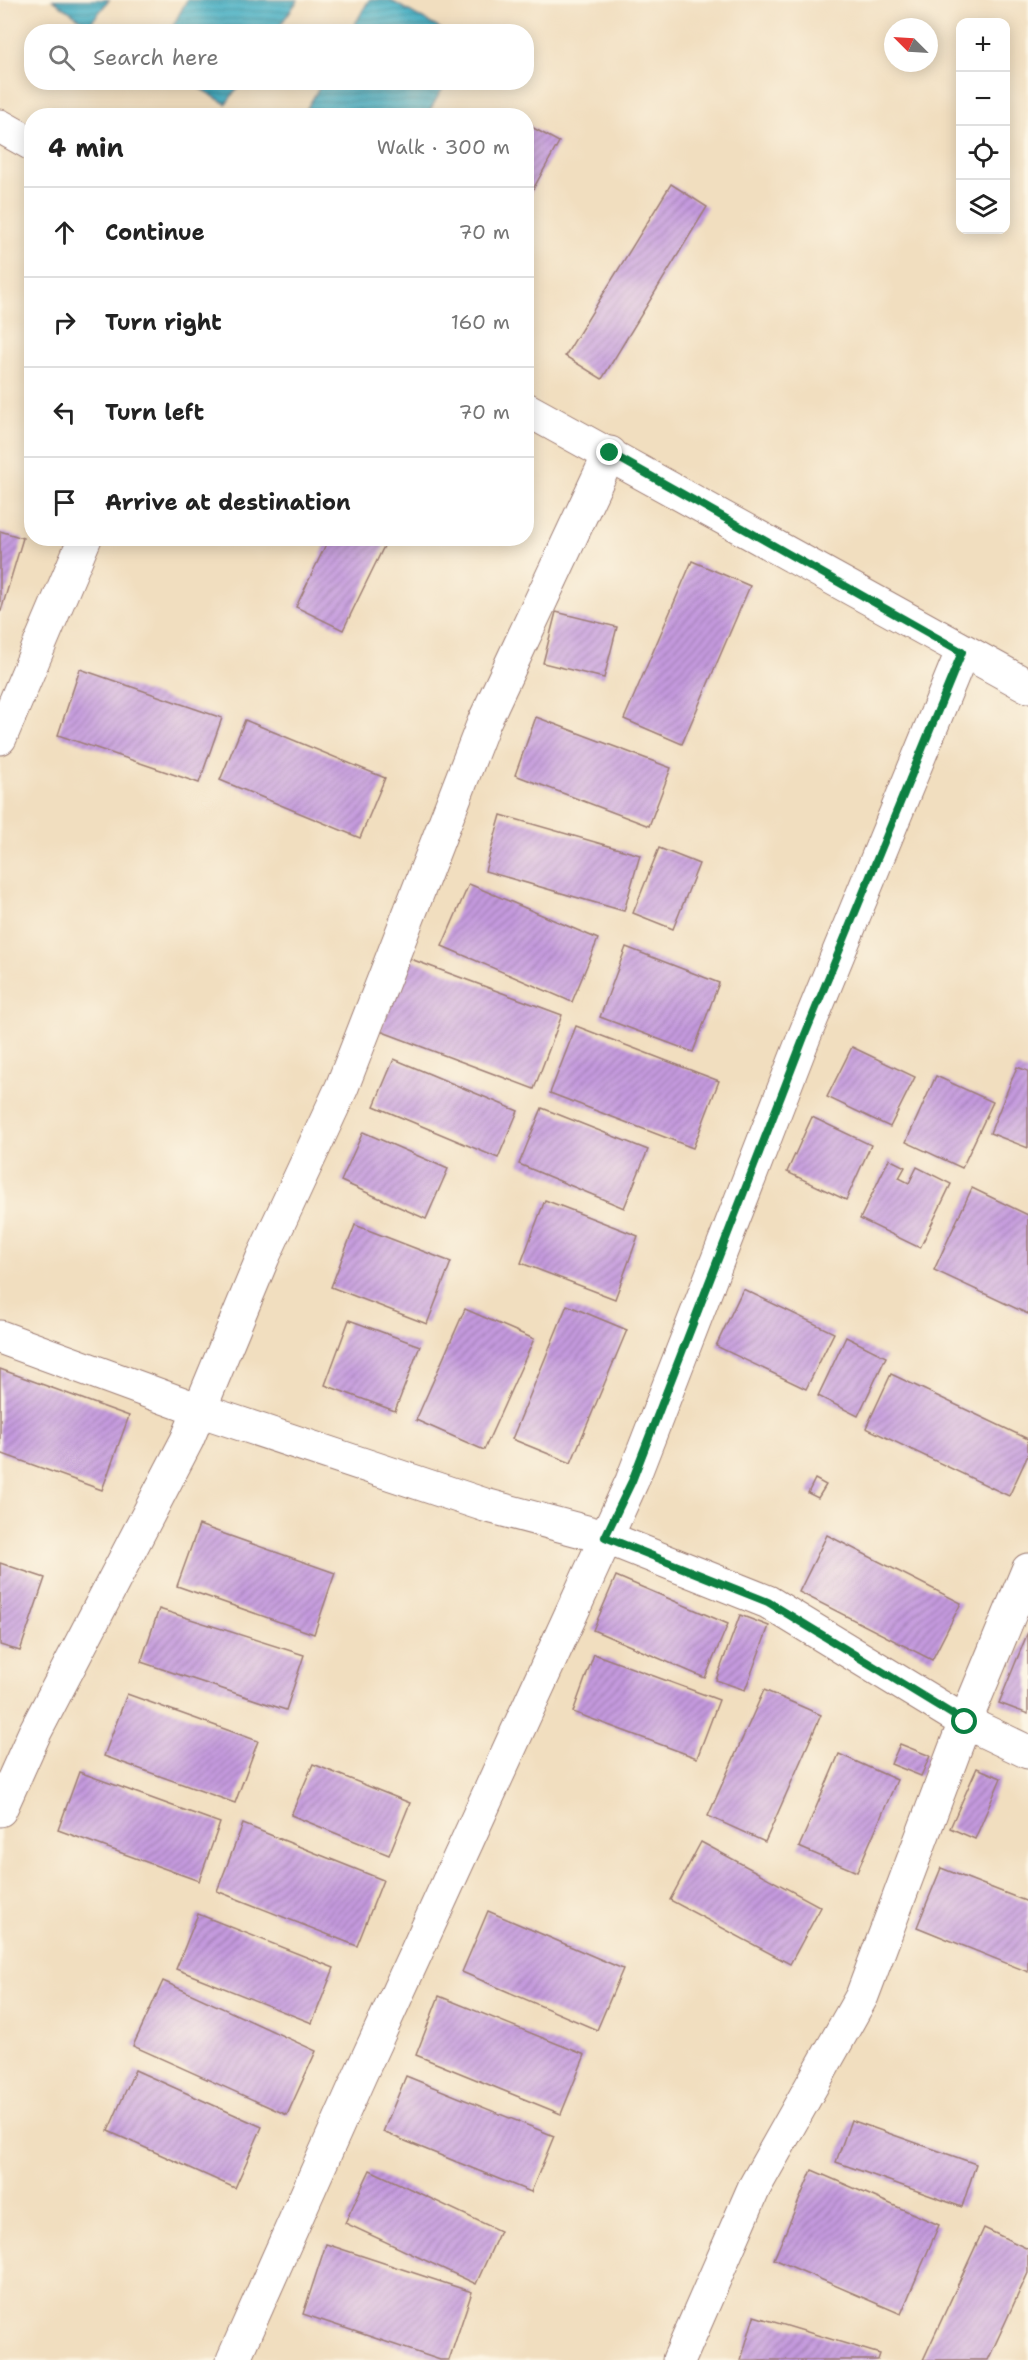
<!DOCTYPE html>
<meta charset="utf-8">
<style>
body{margin:0;font-family:"Shantell Sans",sans-serif;background:#f6f6f6;color:#222}
.controls{position:absolute;right:18px;top:18px;display:grid;overflow:hidden;border-radius:12px;box-shadow:0 3px 15px #0003}
.controls button{width:54px;height:54px;display:grid;place-items:center;padding:0;border:0;border-bottom:2px solid #e0e0e0;background:#fff;color:#222;font:30px sans-serif}
.compass{position:absolute;left:884px;top:18px;width:54px;height:54px;border-radius:50%;background:#fff;box-shadow:0 3px 15px #0003;rotate:294deg}
.stop{position:absolute;width:18px;height:18px;margin:-14px;border:4px solid #0b8043;border-radius:50%;background:#fff}
.stop.end{background:#0b8043;border-color:#fff;box-shadow:0 2px 6px #0008}
.list{margin:0;padding:0;list-style:none}
h2{display:flex;justify-content:space-between;align-items:center;height:78px;margin:0;padding:0 24px;font-size:26px}
h2 small{font-size:20px;font-weight:400;color:#767676}
.list li{display:grid;grid-template-columns:39px 1fr auto;gap:18px;align-items:center;box-sizing:border-box;height:90px;padding:0 24px;border-top:2px solid #e0e0e0}
.list b{display:block;font-size:22px;white-space:nowrap}
.list em{font-size:20px;font-style:normal;color:#767676}
.icon{flex:none;width:33px;height:33px;fill:none;stroke:currentColor;stroke-width:2;stroke-linecap:round;stroke-linejoin:round}
.map{position:relative;flex:none;width:1028px;height:2360px;overflow:hidden}
.search{position:absolute;background:#fff;box-shadow:0 3px 15px #0003;left:24px;top:24px;width:510px;height:66px;display:flex;align-items:center;gap:15px;box-sizing:border-box;padding:0 21px;border-radius:24px;color:#767676;font-size:22px}
.panel{position:absolute;background:#fff;box-shadow:0 3px 15px #0003;left:24px;top:108px;width:510px;height:438px;border-radius:24px}
.map>svg:first-child{display:block}
</style>
<div class="map">
<svg width="1028" height="2360" viewBox="0 0 1028 2360">
<defs>
<pattern id="water-rules" width="6" height="5" patternUnits="userSpaceOnUse" patternTransform="scale(1.5)"><rect width="6" height="5" fill="#46b0c5"/><path d="M0 2.5h6" fill="none" stroke="#3c8fa0"/></pattern>
<pattern id="building-hatch" width="6" height="6" patternUnits="userSpaceOnUse" patternTransform="scale(1.5)"><rect width="6" height="6" fill="#c49ade"/><path d="M-1 1l2-2M0 6l6-6M5 7l2-2" fill="none" stroke="#a17db4"/></pattern>
</defs>
<rect width="100%" height="100%" fill="#fcf5e5"/>
<filter id="ink" filterUnits="userSpaceOnUse"><feTurbulence type="fractalNoise" baseFrequency=".0167" numOctaves="2"/><feDisplacementMap in="SourceGraphic" scale="12" xChannelSelector="R" yChannelSelector="G"/><feConvolveMatrix kernelMatrix="1 2 1 2 8 2 1 2 1" color-interpolation-filters="sRGB"/></filter>
<filter id="wash" filterUnits="userSpaceOnUse"><feTurbulence type="fractalNoise" baseFrequency=".008" numOctaves="4" result="noise"/><feDisplacementMap in="SourceGraphic" scale="24" xChannelSelector="R" yChannelSelector="G"/><feGaussianBlur stdDeviation="1.35" result="paint"/><feColorMatrix in="noise" values="0 0 0 0 0 0 0 0 0 0 0 0 0 0 0 0 0 1.4 0 .05"/><feComposite in="paint" operator="in"/></filter>
<g filter="url(#wash)">
<rect width="100%" height="100%" fill="#f1debf"/>
<g fill="url(#water-rules)" stroke="#486878" stroke-width="1.5">
<path d="M53,0H109L89,25Z"/>
<path d="M187,0H298L276,31H170Z"/>
<path d="M369,0H390L444,31H351Z"/>
<path d="M191,83H241L226,104Z"/>
<path d="M322,83V82L446,83L427,115H303Z"/>
</g>
<g id="blocks">
<g fill="url(#building-hatch)">
<path d="M526,124L559,142L526,202Z"/>
<path d="M671,184L707,207L602,379L565,356Z"/>
<path d="M0,531L23,538L1,611H0Z"/>
<path d="M329,538H388L343,630L296,607Z"/>
<path d="M692,561L750,586L682,744L624,719Z"/>
<path d="M556,612L617,627L604,678L543,663Z"/>
<path d="M80,669L222,718L199,783L58,735Z"/>
<path d="M536,717L671,768L649,826L515,775Z"/>
<path d="M245,720L385,778L360,838L220,780Z"/>
<path d="M501,815L640,855L624,911L485,871Z"/>
<path d="M659,848L699,864L673,929L633,913Z"/>
<path d="M469,884L598,939L572,1002L442,946Z"/>
<path d="M626,947L719,983L693,1052L600,1017Z"/>
<path d="M408,958L562,1015L534,1089L380,1031Z"/>
<path d="M576,1026L719,1081L693,1148L550,1093Z"/>
<path d="M852,1047L915,1077L890,1127L827,1097Z"/>
<path d="M394,1059L518,1111L498,1158L374,1106Z"/>
<path d="M1017,1067L1028,1071V1148L990,1133Z"/>
<path d="M936,1076L993,1102L962,1168L906,1142Z"/>
<path d="M542,1108L648,1150L624,1208L519,1164Z"/>
<path d="M812,1117L871,1145L846,1200L787,1172Z"/>
<path d="M363,1132L448,1169L426,1219L341,1181Z"/>
<path d="M889,1159L905,1167L899,1178L909,1183L917,1167L951,1184L920,1248L860,1219Z"/>
<path d="M972,1188L1028,1215V1314L934,1270Z"/>
<path d="M545,1200L638,1236L615,1299L521,1263Z"/>
<path d="M355,1225L451,1262L427,1324L331,1287Z"/>
<path d="M743,1289L834,1333L806,1389L716,1346Z"/>
<path d="M567,1305L627,1330L571,1463L512,1439Z"/>
<path d="M465,1309L534,1339L484,1450L416,1420Z"/>
<path d="M349,1320L420,1346L395,1411L325,1385Z"/>
<path d="M846,1337L886,1357L858,1416L818,1396Z"/>
<path d="M0,1369L129,1416L102,1490L0,1453Z"/>
<path d="M891,1374L1028,1439V1455L1009,1496L866,1428Z"/>
<path d="M815,1479L826,1485L818,1498L808,1493Z"/>
<path d="M199,1525L335,1573L314,1634L177,1586Z"/>
<path d="M827,1535L961,1603L932,1660L799,1592Z"/>
<path d="M0,1563L45,1578L20,1651L0,1645Z"/>
<path d="M616,1576L728,1624L705,1678L593,1630Z"/>
<path d="M159,1609L304,1655L286,1710L141,1662Z"/>
<path d="M740,1615L769,1626L745,1690L716,1680Z"/>
<path d="M1028,1632V1714L999,1703Z"/>
<path d="M594,1654L719,1700L697,1758L573,1712Z"/>
<path d="M764,1690L821,1715L765,1842L708,1816Z"/>
<path d="M127,1694L258,1741L235,1803L104,1756Z"/>
<path d="M900,1744L930,1756L921,1776L891,1764Z"/>
<path d="M839,1754L897,1780L857,1872L799,1847Z"/>
<path d="M313,1764L410,1803L389,1855L291,1815Z"/>
<path d="M977,1768L1001,1778L975,1839L950,1828Z"/>
<path d="M79,1772L220,1823L199,1881L58,1830Z"/>
<path d="M243,1824L383,1880L357,1946L217,1891Z"/>
<path d="M701,1842L821,1907L790,1964L670,1900Z"/>
<path d="M941,1868L1028,1902V1972L917,1927Z"/>
<path d="M488,1911L623,1969L597,2030L462,1972Z"/>
<path d="M198,1914L334,1968L312,2023L176,1969Z"/>
<path d="M163,1981L316,2051L287,2115L133,2046Z"/>
<path d="M439,1996L585,2055L561,2114L416,2055Z"/>
<path d="M135,2070L262,2127L235,2188L108,2131Z"/>
<path d="M406,2076L554,2136L531,2192L383,2132Z"/>
<path d="M851,2120L976,2164L962,2207L836,2162Z"/>
<path d="M370,2170L500,2231L476,2284L345,2223Z"/>
<path d="M812,2170L939,2225L901,2314L774,2259Z"/>
<path d="M984,2228L1028,2249V2273L988,2360H923Z"/>
<path d="M326,2244L472,2292L449,2360H440L303,2314Z"/>
<path d="M754,2316L880,2354L878,2360H741Z"/>
</g>
</g>
</g>
<g filter="url(#ink)">
<use href="#blocks" fill-opacity="0" stroke="#9e7e75" stroke-width="1.5"/>
<g fill="none" stroke-linecap="round" stroke-linejoin="round">
<g stroke="#9e7e75" stroke-width="35">
<g id="street">
<path d="M0,126L32,144"/>
<path d="M526,409L1028,686"/>
<path d="M0,738L85,538"/>
<path d="M0,1337L199,1410L485,1505L605,1537L768,1602L965,1722L1028,1752"/>
<path d="M0,1810L35,1732L187,1440L263,1257L342,1087L484,722L610,453"/>
<path d="M233,2360L360,2075L632,1481L804,1037L962,652"/>
<path d="M679,2360L754,2188L862,1996L965,1722L1028,1570"/>
</g>
</g>
<use href="#street" stroke="#fff" stroke-width="33"/>
</g>
</g>
<g fill="none" stroke-linecap="round" stroke-linejoin="round" filter="url(#ink)">
<path stroke="#0b8043" stroke-width="8" d="M610,453L962,652L804,1037L632,1481L605,1537L768,1602L965,1722"/>
</g>
</svg>
<div class="controls">
<button>+</button>
<button>−</button>
<button><svg class="icon" aria-label="locate" viewBox="0 0 24 24"><circle cx="12" cy="12" r="6"/><path d="M12 2v4M12 18v4M2 12h4M18 12h4"/></svg></button>
<button><svg class="icon" aria-label="layers" viewBox="0 0 24 24"><path d="M12 4l9 5-9 5-9-5zM3 14l9 5 9-5"/></svg></button>
</div>
<svg class="compass" viewBox="-18 -18 36 36"><path d="M0-13l5 13h-10z" fill="#e53935"/><path d="M0 13l5-13h-10z" fill="#767676"/></svg>
<div class="stop" style="left:965px;top:1722px"></div>
<div class="stop end" style="left:610px;top:453px"></div>
<div class="search"><svg class="icon" aria-label="search" viewBox="0 0 24 24"><circle cx="10" cy="10" r="6"/><path d="M15 15l6 6"/></svg>Search here</div>
<section class="panel">
<h2>4 min<small>Walk · 300 m</small></h2>
<ul class="list">
<li><svg class="icon" aria-label="ahead" viewBox="0 0 24 24"><path d="M12 20V5M6 11l6-6 6 6"/></svg><div><b>Continue</b></div><em>70 m</em></li>
<li><svg class="icon" aria-label="right" viewBox="0 0 24 24"><path d="M7 20v-9h11M14 6l5 5-5 5"/></svg><div><b>Turn right</b></div><em>160 m</em></li>
<li><svg class="icon" aria-label="left" viewBox="0 0 24 24"><path d="M17 20v-9H6M10 6l-5 5 5 5"/></svg><div><b>Turn left</b></div><em>70 m</em></li>
<li><svg class="icon" aria-label="arrive" viewBox="0 0 24 24"><path d="M6 21V4h12l-3 4 3 4H6"/></svg><div><b>Arrive at destination</b></div></li>
</ul>
</section>
</div>
